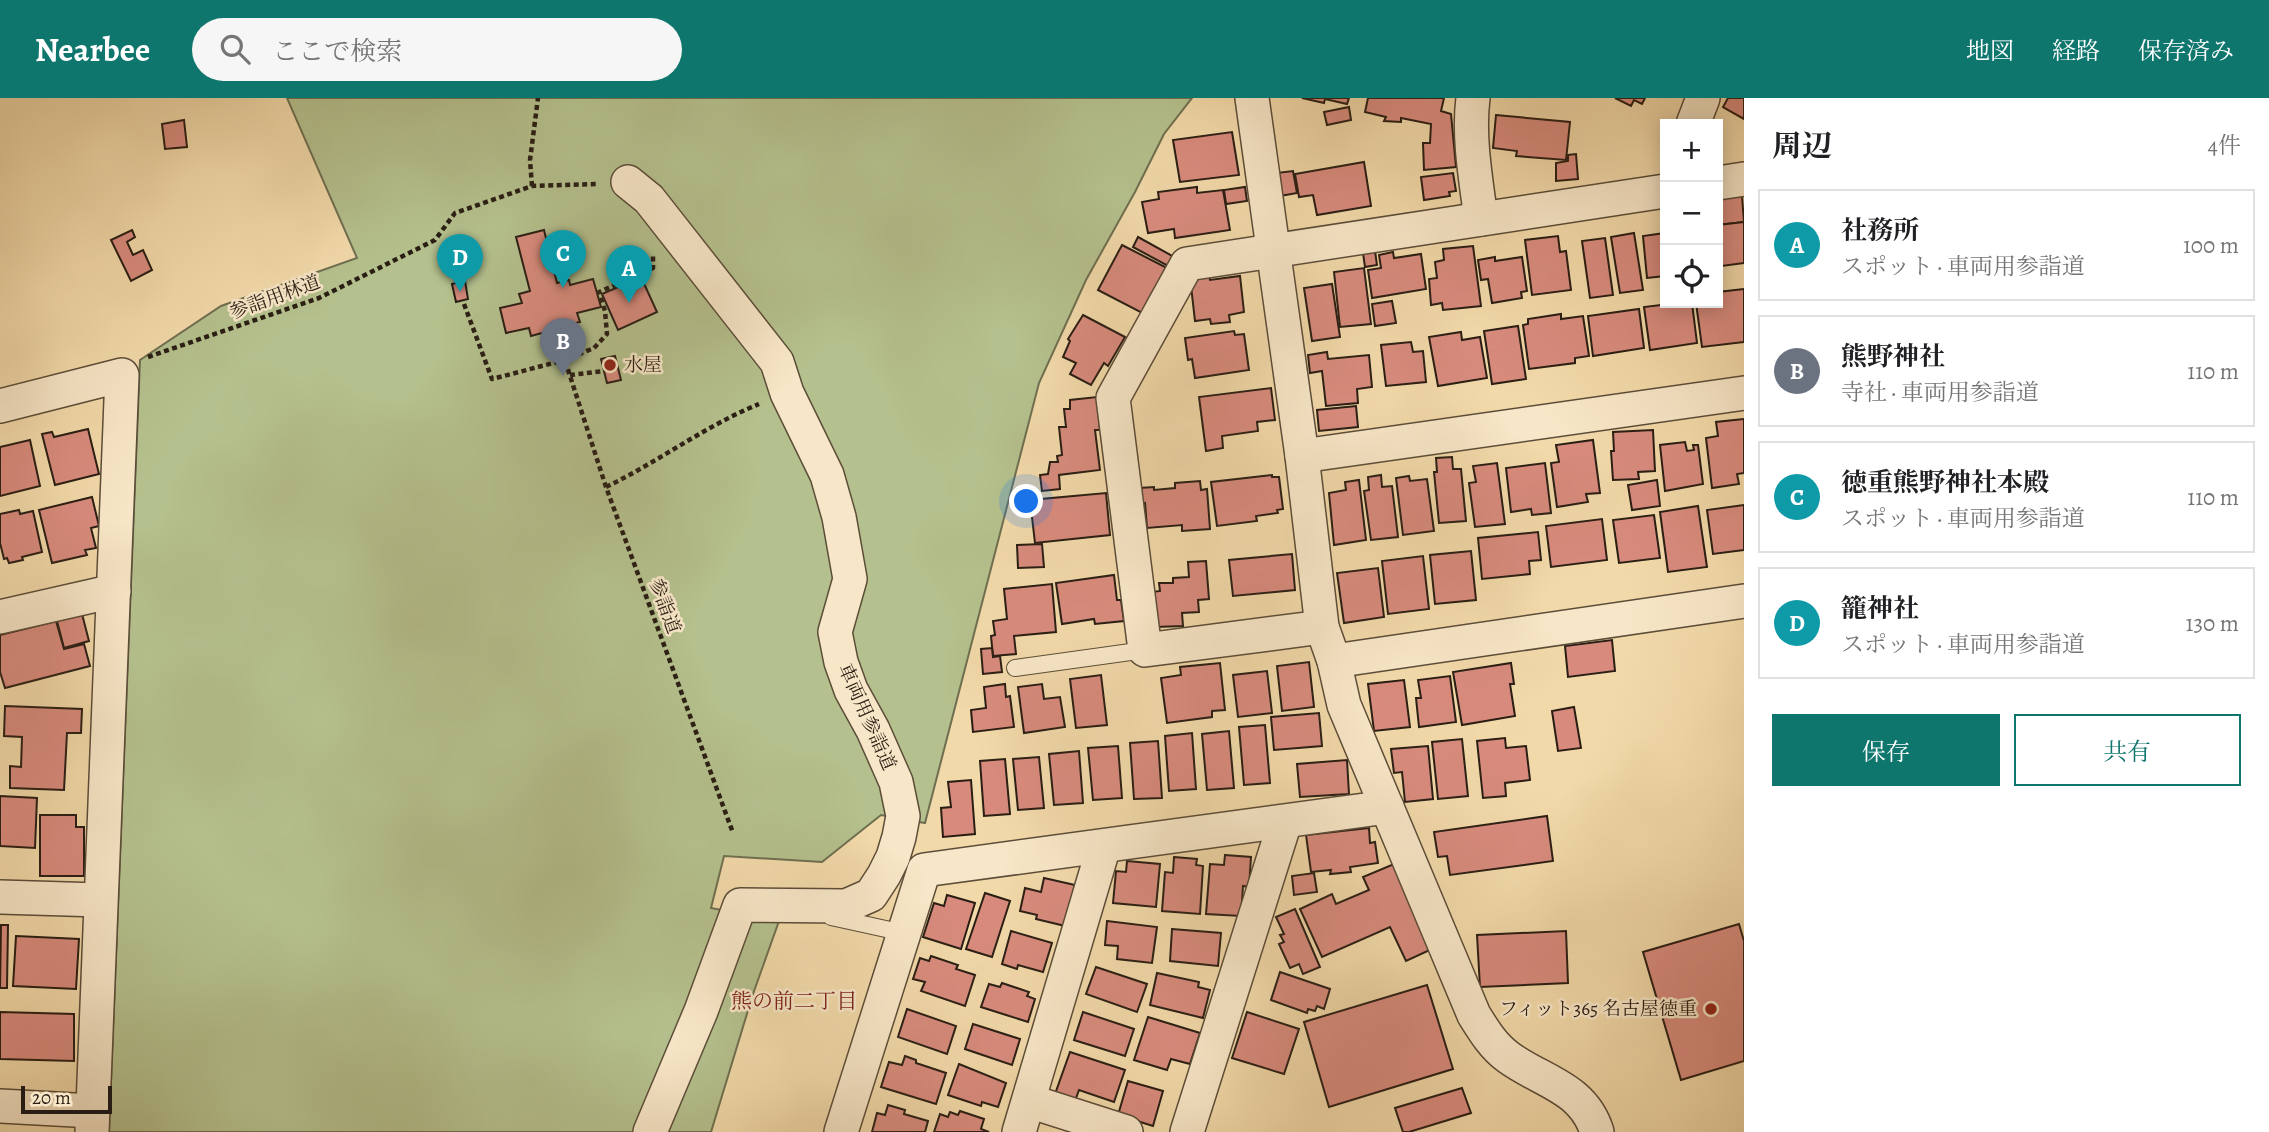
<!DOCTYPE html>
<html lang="ja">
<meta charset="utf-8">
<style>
body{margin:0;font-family:Alegreya,"Noto Serif JP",serif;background:#f6f6f6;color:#202124}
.controls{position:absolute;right:21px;top:21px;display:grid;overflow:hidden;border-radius:0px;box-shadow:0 4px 18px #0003}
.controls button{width:63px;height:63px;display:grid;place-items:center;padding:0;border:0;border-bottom:2px solid #e0e0e0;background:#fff;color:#202124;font:35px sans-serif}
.scale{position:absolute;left:21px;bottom:18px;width:91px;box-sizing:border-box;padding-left:7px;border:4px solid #2a1e14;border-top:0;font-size:19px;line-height:24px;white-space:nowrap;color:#2a1e14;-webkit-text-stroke:5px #f7e6c7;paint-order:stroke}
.you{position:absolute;left:1027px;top:404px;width:24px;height:24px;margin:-18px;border:5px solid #fff;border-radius:50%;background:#1a73e8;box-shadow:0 0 0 10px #1a73e833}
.badge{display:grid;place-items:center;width:46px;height:46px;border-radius:50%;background:#0f766e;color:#fff;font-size:23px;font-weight:700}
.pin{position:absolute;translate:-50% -58px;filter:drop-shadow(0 2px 4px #0008)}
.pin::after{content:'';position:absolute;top:37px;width:24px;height:21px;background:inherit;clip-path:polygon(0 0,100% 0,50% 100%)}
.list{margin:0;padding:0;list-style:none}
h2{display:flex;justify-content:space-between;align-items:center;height:91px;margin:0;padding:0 28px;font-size:30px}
h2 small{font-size:23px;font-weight:400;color:#757577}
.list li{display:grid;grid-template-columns:46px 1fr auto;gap:21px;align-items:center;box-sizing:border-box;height:112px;margin:0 14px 14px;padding:0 14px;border:2px solid #e0e0e0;border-radius:0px}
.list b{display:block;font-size:26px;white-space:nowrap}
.list p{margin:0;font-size:23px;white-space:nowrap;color:#757577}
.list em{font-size:23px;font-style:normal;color:#757577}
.actions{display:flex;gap:14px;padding:21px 28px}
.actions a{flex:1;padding:16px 0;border:2px solid #0f766e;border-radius:0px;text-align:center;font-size:24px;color:#0f766e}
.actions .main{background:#0f766e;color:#fff}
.icon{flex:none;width:38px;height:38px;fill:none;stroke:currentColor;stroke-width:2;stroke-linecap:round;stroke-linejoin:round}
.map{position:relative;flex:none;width:1744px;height:1034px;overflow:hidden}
header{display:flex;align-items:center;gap:42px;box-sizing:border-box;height:98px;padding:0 35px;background:#0f766e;color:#fff}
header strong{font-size:33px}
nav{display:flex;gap:38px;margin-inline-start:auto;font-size:24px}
.search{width:490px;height:63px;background:#f6f6f6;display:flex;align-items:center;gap:18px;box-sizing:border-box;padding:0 24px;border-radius:38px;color:#757577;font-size:26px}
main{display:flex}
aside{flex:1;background:#fff}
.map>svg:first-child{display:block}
</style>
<header>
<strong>Nearbee</strong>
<div class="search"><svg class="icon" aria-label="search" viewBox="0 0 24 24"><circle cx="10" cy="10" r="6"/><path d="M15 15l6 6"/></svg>ここで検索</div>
<nav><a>地図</a><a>経路</a><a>保存済み</a></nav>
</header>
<main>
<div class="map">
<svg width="1744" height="1034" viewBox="0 0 1744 1034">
<rect width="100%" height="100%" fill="#f2d9a9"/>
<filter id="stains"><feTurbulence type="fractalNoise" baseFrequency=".00286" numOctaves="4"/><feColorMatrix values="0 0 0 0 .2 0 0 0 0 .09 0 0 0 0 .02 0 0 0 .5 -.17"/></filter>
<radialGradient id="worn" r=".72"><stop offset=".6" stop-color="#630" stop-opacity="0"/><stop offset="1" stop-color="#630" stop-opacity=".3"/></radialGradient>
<path fill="#b4c08d" stroke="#6f6f50" stroke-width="2" d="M287,0H1192L1164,36L1135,94L1086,182L1039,285L925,725L881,717L822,764L724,758L711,810L779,823L753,896L711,1034H109L140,262L221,208L357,160Z"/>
<g fill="#d88b7d" stroke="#2a1e14" stroke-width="2">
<path d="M1302,0H1349L1347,6L1325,1L1324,5Z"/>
<path d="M1368,0H1444L1441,13L1451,16L1456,69L1424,72L1423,45H1430L1431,26L1401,20V24L1384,23L1386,19L1365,14Z"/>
<path d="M1615,0H1645L1642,6L1634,2L1631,8Z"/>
<path d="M1728,0H1744V21L1723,9Z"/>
<path d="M1349,9L1351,22L1327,27L1324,14Z"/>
<path d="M1496,17L1570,24L1566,62L1516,58L1517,53L1493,50Z"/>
<path d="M184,22L187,49L165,51L162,26Z"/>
<path d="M1232,34L1239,77L1180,84L1173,42Z"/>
<path d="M1576,56L1578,81L1556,83V65L1568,63V57Z"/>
<path d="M1364,64L1371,108L1317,117L1313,97L1299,99L1295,76Z"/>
<path d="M1293,73L1297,95L1280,98L1276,75Z"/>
<path d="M1453,75L1456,93L1449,94L1450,98L1424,102L1421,79Z"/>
<path d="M1197,89V95L1223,92L1230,132L1175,140L1174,131L1148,135L1142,104L1159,101L1158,94Z"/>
<path d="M1245,89L1247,103L1226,106L1224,92Z"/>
<path d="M1742,98L1744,124L1718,127V101Z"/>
<path d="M1744,124V165L1721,168L1722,175H1718V127Z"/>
<path d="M132,132L135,139L127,144L133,157L143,152L152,172L131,183L111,142Z"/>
<path d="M544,132L557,185L569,182L570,187L593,181L601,209L577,215L580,224L571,226L574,236L544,243L542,235L531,238L529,230L506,235L500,210L522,205L519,196L530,193L516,139Z"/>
<path d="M1634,135L1643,192L1620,195L1611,139Z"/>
<path d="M1665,135V178L1647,180L1643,138Z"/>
<path d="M1558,138L1560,154L1566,153L1571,192L1532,197L1525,142Z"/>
<path d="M1138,139L1176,160L1170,169L1133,149Z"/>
<path d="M1605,140L1613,197L1590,200L1582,143Z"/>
<path d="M1122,147L1169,171L1146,217L1098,192Z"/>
<path d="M1473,148L1481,208L1443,212L1442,205L1431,207L1429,181L1437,180L1435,164L1444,162L1443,151Z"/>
<path d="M1375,153L1377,167L1365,169L1363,155Z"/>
<path d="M1393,154L1394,160L1421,156L1426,191L1372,200L1368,172L1381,170L1379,157Z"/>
<path d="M1495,159V163L1522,159L1527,193L1521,194L1522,200L1492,205L1488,181L1481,182L1478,162Z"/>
<path d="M1364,170L1371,226L1340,229L1334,174Z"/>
<path d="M1209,176L1210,182L1240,178L1244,214L1229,217L1230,224L1211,226L1210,221L1195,223L1190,179Z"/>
<path d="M641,179L657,214L618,232L602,196Z"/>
<path d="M465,183L468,201L456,204L452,186Z"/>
<path d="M1332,186L1340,239L1312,243L1304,190Z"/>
<path d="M1744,191V244L1702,249L1696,205H1718V194Z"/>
<path d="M1392,203L1396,225L1375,228L1372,206Z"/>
<path d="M1677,205H1692L1697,245L1650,252L1644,209Z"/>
<path d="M1639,211L1644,250L1593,258L1588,218Z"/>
<path d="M1561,216V221L1583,218L1589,258L1575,260V265L1529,271L1523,227L1528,226V221Z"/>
<path d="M1083,217L1125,239L1108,268L1104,265L1091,287L1070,276L1076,265L1063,259L1070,243L1068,241Z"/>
<path d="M1518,228L1526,281L1492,286L1484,233Z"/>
<path d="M1234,233L1235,237L1244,236L1249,272L1195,280L1192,261L1188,262L1185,240Z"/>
<path d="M1461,234L1462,242L1480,239L1487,280L1438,288L1429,239Z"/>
<path d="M1411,244L1413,254L1423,253L1426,284L1386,288L1381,247Z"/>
<path d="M1327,254L1328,261L1369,257L1372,289L1357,291L1358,305L1326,308L1322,273L1310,275L1308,257Z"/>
<path d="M615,258L621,282L607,285L601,261Z"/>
<path d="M1271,290L1275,322L1257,324L1258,333L1222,338L1223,350L1206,353L1199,299Z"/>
<path d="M1097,299L1100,332H1095L1100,372L1059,377L1060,391L1042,393L1040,377L1048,376L1050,364H1058L1057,358L1062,357L1059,329H1066L1064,311H1070V302Z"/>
<path d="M1356,308L1358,329L1319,333L1317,312Z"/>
<path d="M1744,321V375L1737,376L1739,386L1712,390L1706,340L1718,338L1716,324Z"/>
<path d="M88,331L99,376L55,387L42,336L52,334L54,339Z"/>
<path d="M1653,332L1655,373L1638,374L1639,381L1613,382L1611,353H1614L1613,334Z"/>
<path d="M30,342L40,388L0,398V349Z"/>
<path d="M1593,342L1600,395L1586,396L1588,404L1557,409L1551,365L1559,364L1556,347Z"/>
<path d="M1685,344L1687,353L1694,352L1693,347H1698L1703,386L1665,393L1660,347Z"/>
<path d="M1452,359L1453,371H1461L1466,423L1439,425L1434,374H1437L1436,360Z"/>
<path d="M1497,365L1505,426L1475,429L1469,385L1476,384L1473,368Z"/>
<path d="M1545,365L1551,415L1532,417L1531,411L1511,414L1506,370Z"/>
<path d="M1272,377V379H1279L1283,411L1277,412L1278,415L1256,418L1257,423L1217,428L1211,384Z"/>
<path d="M1381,377L1382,389L1392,388L1398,439L1371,442L1364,393L1369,392L1368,379Z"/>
<path d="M1409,378L1410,383L1427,381L1434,433L1403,437L1396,380Z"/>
<path d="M1359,382L1366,442L1334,447L1329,395L1346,392L1345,384Z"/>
<path d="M1657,382L1660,408L1632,412L1628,387Z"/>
<path d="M1200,383L1201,392L1207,391L1210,431L1182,433V427L1147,430L1145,405L1140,406L1139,390L1154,389V392L1175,390V385Z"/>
<path d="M1106,395L1110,437L1035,445L1030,402Z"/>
<path d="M92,399L99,428L91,430L96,450L85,452L87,457L52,465L39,412Z"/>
<path d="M1744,407V452L1713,456L1707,412Z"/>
<path d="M1698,408L1707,469L1668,474L1660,414Z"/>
<path d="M19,412L20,416L33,413L42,454L22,459L23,462L9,465L7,460L4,461L0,445V416Z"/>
<path d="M1654,417L1660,460L1619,465L1613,422Z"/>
<path d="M1602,421L1607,462L1551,469L1546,428Z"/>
<path d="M1538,434L1541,462L1529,463L1530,476L1482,481L1478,440Z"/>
<path d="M1042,446L1044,469L1018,470L1017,447Z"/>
<path d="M1471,453L1476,502L1435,506L1430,457Z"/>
<path d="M1292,456L1295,492L1233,498L1229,462Z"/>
<path d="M1423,458L1429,511L1388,516L1382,463Z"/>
<path d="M1206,463L1209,501L1198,502L1199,514L1182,515L1183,528L1155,529L1152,494L1160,493L1159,485H1173V480L1189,479L1188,464Z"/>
<path d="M1378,470L1384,519L1344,525L1337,475Z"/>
<path d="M1114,477L1117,502H1121L1124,523L1095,526L1094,521L1062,526L1056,485Z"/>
<path d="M1052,486L1056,534L1014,538L1016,556L993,558L991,538L995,537L993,523L1007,521L1004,491Z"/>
<path d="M82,516L89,543L64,550L57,523Z"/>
<path d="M56,523L64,551L84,546L90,568L5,590L0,574V537Z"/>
<path d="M1612,542L1615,573L1568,579L1565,548Z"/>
<path d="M992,550L993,559L1000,558L1002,574L983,576L981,551Z"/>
<path d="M1309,564L1314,609L1282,613L1277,568Z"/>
<path d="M1220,565L1225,612L1212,613V619L1167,625L1161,580L1181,577L1180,569Z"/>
<path d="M1511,565L1514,586H1510L1515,618L1462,627L1453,574Z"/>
<path d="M1267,573L1272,615L1238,619L1233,577Z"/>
<path d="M1101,577L1107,627L1076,630L1070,581Z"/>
<path d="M1450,578L1456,624L1419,629L1416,600H1421L1418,582Z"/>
<path d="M1404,582L1410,629L1374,633L1368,586Z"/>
<path d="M1005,586L1006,599L1010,598L1014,629L973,634L971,612L986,610L984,589Z"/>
<path d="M1042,586L1044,601L1060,599L1065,629L1024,635L1018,589Z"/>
<path d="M5,608L82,611L81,635H67L64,692L10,690V668L21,669L22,639L4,638Z"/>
<path d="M1574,609L1581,650L1558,653L1552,613Z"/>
<path d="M1319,615L1322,648L1274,652L1271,619Z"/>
<path d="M1265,627L1270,685L1244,687L1239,629Z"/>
<path d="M1229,633L1234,690L1207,692L1202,636Z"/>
<path d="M1192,635L1196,691L1169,693L1165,638Z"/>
<path d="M1505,640L1506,650L1526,648L1530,682L1505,685L1506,698L1483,700L1477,643Z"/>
<path d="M1462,641L1468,698L1438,701L1432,644Z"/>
<path d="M1158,643L1162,700L1134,701L1130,645Z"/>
<path d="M1118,648L1122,700L1093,702L1088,650Z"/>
<path d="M1428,648L1433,701L1405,704L1402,674L1394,675L1391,651Z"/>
<path d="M1079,653L1083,705L1054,707L1049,656Z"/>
<path d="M1039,659L1044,710L1018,712L1013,661Z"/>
<path d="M1005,661L1010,716L984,718L980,663Z"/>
<path d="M1347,662L1349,696L1300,699L1297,666Z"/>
<path d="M971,682L975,736L943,739L941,710L951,709L948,684Z"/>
<path d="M0,698L37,700L35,750L0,748Z"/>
<path d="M40,717H76V729H84V778H40Z"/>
<path d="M1547,718L1553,763L1450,777L1447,758L1438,759L1434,734Z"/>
<path d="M1369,730L1370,745L1375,744L1378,765L1350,769L1351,774L1330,776L1331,772L1311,774L1306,737Z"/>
<path d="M1225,757L1251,759L1249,789L1243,788L1241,818L1206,816L1210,766L1224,767Z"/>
<path d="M1174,759L1197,761L1196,767L1203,768L1200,816L1162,813L1165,774L1173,775Z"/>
<path d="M1127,763L1160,766L1156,809L1113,805L1116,773L1126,774Z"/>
<path d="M1394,766L1432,851L1406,863L1390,829L1322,859L1300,811L1332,796L1336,806L1369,792L1363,779Z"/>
<path d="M1314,775L1317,794L1294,797L1292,778Z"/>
<path d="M1044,780L1075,787L1065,828L1036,821L1037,817L1020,813L1025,790L1041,794Z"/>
<path d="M985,795L1010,803L992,859L966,851Z"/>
<path d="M947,797L975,805L961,851L923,839L934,805L944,808Z"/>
<path d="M1295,811L1320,869L1303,876L1299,866L1290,870L1279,846L1284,844L1280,837L1284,836L1276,819Z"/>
<path d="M1107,823L1157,829L1152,865L1117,861L1118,848L1105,847Z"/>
<path d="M1739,826L1744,843V963L1681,982L1643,854Z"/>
<path d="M1,827H8L7,890H0Z"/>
<path d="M1172,831L1221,835L1218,868L1170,863Z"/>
<path d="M1011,833L1052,845L1043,874L1018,867L1017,871L1002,866Z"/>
<path d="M1566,833L1568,885L1480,889L1477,837Z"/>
<path d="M16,838L79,841L76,891L13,888Z"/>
<path d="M931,858L958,867L956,871L975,877L965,908L921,893L925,884L913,881L920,860L929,863Z"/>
<path d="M1096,869L1147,886L1137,914L1086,896Z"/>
<path d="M1280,874L1330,891L1324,911L1317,908L1315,913L1308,911L1307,915L1271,902Z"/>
<path d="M1157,875L1199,884L1198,889L1210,892L1203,920L1150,907Z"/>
<path d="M1002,885L1029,894L1027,898L1035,901L1028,924L981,909L989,886L1000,889Z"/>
<path d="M1427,887L1453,971L1329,1009L1304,924Z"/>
<path d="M907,911L956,928L947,956L898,939Z"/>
<path d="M0,914L74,916V963L0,961Z"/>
<path d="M1083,914L1134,931L1125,958L1074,942Z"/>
<path d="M1247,914L1299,931L1284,976L1232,960Z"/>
<path d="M1148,919L1200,935L1190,966L1171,961L1167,972L1134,962Z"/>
<path d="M973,926L1020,941L1012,967L965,951Z"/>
<path d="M1070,954L1125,972L1114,1004L1079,992L1074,1006L1054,999Z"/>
<path d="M905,958L916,962V965L946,975L936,1006L881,989L889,964L902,967Z"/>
<path d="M959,966L1006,985L998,1009L982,1004L981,1008L948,997Z"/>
<path d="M1128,983L1163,993L1153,1028L1118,1017Z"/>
<path d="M1462,990L1471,1015L1409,1034H1403L1395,1010Z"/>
<path d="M888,1007L905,1012L904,1016L928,1023L925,1034H872L877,1015L885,1017Z"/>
<path d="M960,1013L984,1021L981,1031L989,1034H934L940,1016L948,1019L950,1014L958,1017Z"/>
</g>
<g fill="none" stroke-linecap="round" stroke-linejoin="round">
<g stroke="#5c4d39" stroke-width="18">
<g id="service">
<path d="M1015,570L1145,552"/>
<path d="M831,819L904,835"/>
</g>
</g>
<g stroke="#5c4d39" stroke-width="36">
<g id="minor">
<path d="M1252,0L1302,358L1322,529L1334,563L1344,607L1474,917C1484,933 1493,948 1508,959C1542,984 1583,989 1597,1034"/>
<path d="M1473,0C1468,39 1476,82 1481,121"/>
<path d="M1693,26L1703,0"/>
<path d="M628,84L649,101L777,264L787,295L827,377L839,419L850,481L835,534L841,564L851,592L873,632L896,684L903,718L899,739L893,759L884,777L871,797L846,808L740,807L701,913L650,1034"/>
<path d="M1718,85L1744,81"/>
<path d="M0,308L122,277L92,1034"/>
<path d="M1302,358L1744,295"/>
<path d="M0,519L114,493"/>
<path d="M1322,529L1145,552L1113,300L1187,166L1665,93"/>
<path d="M1334,563L1744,503"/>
<path d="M0,799L100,802"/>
<path d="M1029,1003L1126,1034"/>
<path d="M0,1008L93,1013"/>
<path d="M841,1034L924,772L1387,709"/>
<path d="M1019,1034L1104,748"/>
<path d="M1187,1034L1285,724"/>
</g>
</g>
<g stroke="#2a1e14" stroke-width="4.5" stroke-dasharray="5 3.5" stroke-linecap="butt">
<path d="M532,88L530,62L538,0"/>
<path d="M464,206L492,281L565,262L594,250L607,236L605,213L599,194L653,170V157"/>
<path d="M560,247L606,389L733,735"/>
<path d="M148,259L319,200L435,142L455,115L532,88L598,86"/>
<path d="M570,277L604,273"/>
<path d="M606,389C658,364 705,328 759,306"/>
</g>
<use href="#service" stroke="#f7e6c7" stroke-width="16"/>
<use href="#minor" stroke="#f7e6c7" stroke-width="33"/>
</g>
<g fill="#8f2418" stroke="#f7e6c7" stroke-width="2.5">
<circle cx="610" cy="267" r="7"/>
<circle cx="1711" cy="911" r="7"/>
</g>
<g text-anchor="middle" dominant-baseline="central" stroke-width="5" stroke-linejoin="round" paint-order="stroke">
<g font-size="19" fill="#2a1e14" stroke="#f7e6c7">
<text transform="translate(275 199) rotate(-20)">参詣用林道</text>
<text transform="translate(665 508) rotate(70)">参詣道</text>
<text transform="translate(867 619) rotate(66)">車両用参詣道</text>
</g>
<g font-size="19" fill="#2a1e14" stroke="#f7e6c7" text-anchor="start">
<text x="624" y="267">水屋</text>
<text x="1697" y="911" text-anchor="end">フィット365 名古屋徳重</text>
</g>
<g font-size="21" fill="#7a1f14" stroke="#f7e6c7">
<text x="794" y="903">熊の前二丁目</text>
</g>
</g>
<rect width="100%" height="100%" filter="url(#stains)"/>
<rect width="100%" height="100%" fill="url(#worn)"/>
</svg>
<div class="controls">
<button>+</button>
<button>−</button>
<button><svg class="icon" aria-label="locate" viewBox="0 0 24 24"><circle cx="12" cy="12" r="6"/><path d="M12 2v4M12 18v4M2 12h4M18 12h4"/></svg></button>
</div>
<div class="scale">20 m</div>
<div class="you"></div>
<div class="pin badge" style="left:629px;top:205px;background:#0f9aa8">A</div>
<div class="pin badge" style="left:563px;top:278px;background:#6b7280">B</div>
<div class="pin badge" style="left:563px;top:190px;background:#0f9aa8">C</div>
<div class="pin badge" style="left:460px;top:194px;background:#0f9aa8">D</div>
</div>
<aside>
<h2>周辺<small>4件</small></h2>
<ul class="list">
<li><span class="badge" style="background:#0f9aa8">A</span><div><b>社務所</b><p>スポット · 車両用参詣道</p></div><em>100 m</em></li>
<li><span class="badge" style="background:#6b7280">B</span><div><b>熊野神社</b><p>寺社 · 車両用参詣道</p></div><em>110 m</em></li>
<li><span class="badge" style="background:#0f9aa8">C</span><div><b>徳重熊野神社本殿</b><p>スポット · 車両用参詣道</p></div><em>110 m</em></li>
<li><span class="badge" style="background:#0f9aa8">D</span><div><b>籠神社</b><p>スポット · 車両用参詣道</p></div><em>130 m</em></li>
</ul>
<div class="actions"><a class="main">保存</a><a>共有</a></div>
</aside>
</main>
